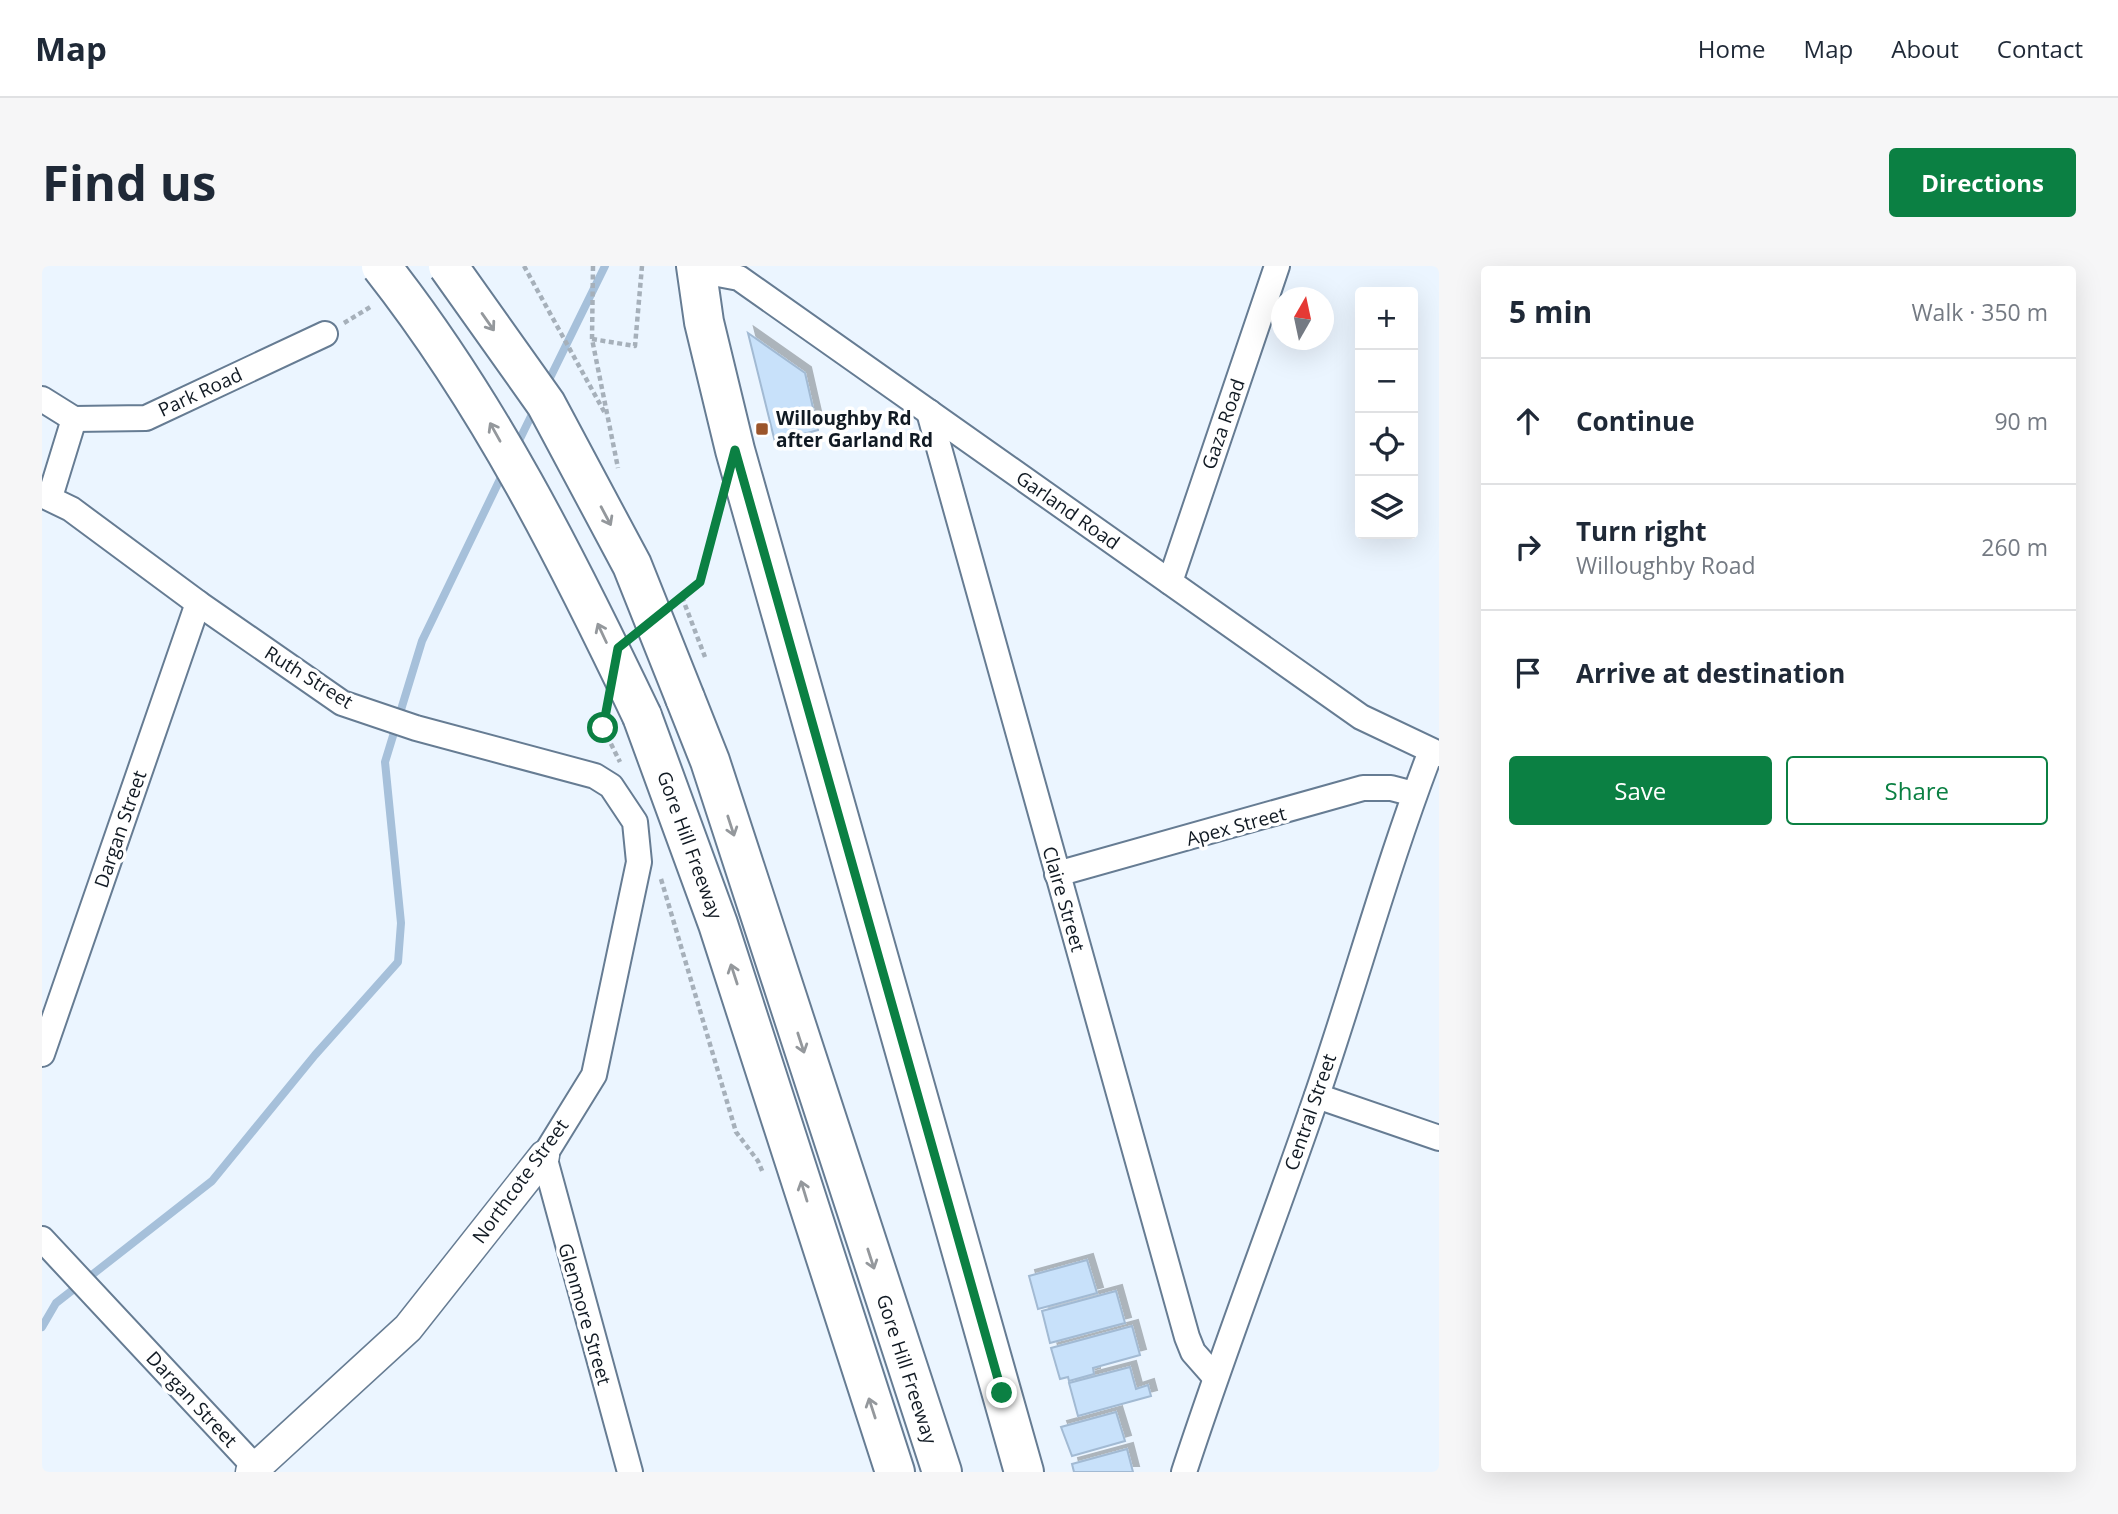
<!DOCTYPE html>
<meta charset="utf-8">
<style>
body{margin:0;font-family:"Open Sans",sans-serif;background:#f6f6f7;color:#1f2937}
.controls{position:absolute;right:21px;top:21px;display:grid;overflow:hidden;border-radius:7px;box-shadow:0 7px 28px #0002}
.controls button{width:63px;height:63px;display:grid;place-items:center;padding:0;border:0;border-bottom:2px solid #e0e1e3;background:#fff;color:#1f2937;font:35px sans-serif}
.compass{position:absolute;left:1229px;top:21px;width:63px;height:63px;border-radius:50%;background:#fff;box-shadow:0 7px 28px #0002;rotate:9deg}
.stop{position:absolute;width:21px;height:21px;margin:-16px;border:5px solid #0b8043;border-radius:50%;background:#fff}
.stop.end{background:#0b8043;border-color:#fff;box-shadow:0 2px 7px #0008}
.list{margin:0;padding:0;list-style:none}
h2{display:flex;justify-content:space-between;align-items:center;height:91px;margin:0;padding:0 28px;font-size:30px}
h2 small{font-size:23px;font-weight:400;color:#747a83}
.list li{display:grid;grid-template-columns:46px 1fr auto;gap:21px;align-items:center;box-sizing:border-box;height:126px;padding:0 28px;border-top:2px solid #e0e1e3}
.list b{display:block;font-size:26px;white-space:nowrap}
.list p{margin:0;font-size:23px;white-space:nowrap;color:#747a83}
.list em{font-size:23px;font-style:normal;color:#747a83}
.actions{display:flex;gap:14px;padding:21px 28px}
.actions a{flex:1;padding:16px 0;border:2px solid #0b8043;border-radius:7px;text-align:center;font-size:24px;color:#0b8043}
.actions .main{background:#0b8043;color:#fff}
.icon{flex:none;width:38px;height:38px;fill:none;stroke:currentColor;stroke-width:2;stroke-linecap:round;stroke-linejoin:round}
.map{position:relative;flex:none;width:1397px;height:1206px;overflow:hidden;border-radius:7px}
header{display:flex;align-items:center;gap:42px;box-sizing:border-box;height:98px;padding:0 35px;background:#fff;border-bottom:2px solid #e0e1e3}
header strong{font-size:33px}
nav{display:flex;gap:38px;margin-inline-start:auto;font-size:24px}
.intro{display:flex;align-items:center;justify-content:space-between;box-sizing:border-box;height:168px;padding:0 42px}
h1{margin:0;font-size:49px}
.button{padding:18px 32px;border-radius:7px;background:#0b8043;color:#fff;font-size:24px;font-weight:700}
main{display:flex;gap:42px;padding:0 42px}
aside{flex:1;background:#fff;border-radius:7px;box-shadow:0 7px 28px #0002}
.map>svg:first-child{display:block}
</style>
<header>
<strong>Map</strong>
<nav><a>Home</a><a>Map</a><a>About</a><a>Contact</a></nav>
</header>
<div class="intro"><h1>Find us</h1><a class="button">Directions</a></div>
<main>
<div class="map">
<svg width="1397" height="1206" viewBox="0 0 1397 1206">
<defs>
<filter id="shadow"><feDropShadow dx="6" dy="-6" stdDeviation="0" flood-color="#0004"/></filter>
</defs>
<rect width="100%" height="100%" fill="#ebf5ff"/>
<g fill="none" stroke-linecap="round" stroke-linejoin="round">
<g stroke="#a6c0da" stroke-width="8">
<path d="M505,118L563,0"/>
<path d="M474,181L493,142"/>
<path d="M0,1061L14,1037L170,915L273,789L356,696L359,657L343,496L380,375L462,205"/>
</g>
</g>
<g fill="#c8e1fa" stroke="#a2bad3" stroke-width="2" filter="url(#shadow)">
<path d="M706,67L763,107L776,164L733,176Z"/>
<path d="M1045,994L1055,1027L996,1043L987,1010Z"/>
<path d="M1074,1025L1083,1057L1008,1077L1000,1045Z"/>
<path d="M1090,1060L1098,1089L1051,1102L1052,1108L1027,1115L1026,1111L1018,1113L1009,1082Z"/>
<path d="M1088,1101L1094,1123L1106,1119L1109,1130L1036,1150L1027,1117Z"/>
<path d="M1074,1146L1083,1175L1030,1190L1019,1161Z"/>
<path d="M1085,1183L1091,1206H1032L1030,1198Z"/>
</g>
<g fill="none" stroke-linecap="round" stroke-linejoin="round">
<g stroke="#667c93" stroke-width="28">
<g id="minor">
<path d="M655,4L697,12L1319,451L1397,488"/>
<path d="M0,133L32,153"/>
<path d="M887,146L1145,1071L1151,1086L1173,1111"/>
<path d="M32,153L104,152L283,68"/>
<path d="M0,229L29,243L156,337L300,437L374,462L553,510L569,520L593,556L597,596L552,809L502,890L588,1206"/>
<path d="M8,231L32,153"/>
<path d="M1128,316L1235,0"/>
<path d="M1015,608L1321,522H1349L1372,528"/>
<path d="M0,788L156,337"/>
<path d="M1275,830L1397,872"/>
<path d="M0,973L213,1201"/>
<path d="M1142,1206C1183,1080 1231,957 1274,832C1314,716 1345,599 1389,485"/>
</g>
</g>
<g stroke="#667c93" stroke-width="33">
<path id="tertiary" d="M209,1206L366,1062L502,890"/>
</g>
<g stroke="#667c93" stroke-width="42">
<path id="primary" d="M654,0L662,56L693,184L982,1206"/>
</g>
<g stroke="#667c93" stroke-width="42">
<g id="motorway">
<path d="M643,432L668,495L900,1206"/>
<path d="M600,450L676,658L853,1206"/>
</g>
</g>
<g stroke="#a6b0ba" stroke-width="4.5" stroke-dasharray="5 3.5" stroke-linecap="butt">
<path d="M482,0L564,149"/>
<path d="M551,0L550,73L576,202"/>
<path d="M302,57L330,40"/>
<path d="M550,73L593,80L600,0"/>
<path d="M640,331L663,391"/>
<path d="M637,333L658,316L677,246"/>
<path d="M564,446L561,462L578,496"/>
<path d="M619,613L694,866L716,895L721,907"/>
</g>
<use href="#minor" stroke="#fff" stroke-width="24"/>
<use href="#tertiary" stroke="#fff" stroke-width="30"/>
<use href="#primary" stroke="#fff" stroke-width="38"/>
<use href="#motorway" stroke="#fff" stroke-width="38"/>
<g stroke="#667c93" stroke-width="42" stroke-linecap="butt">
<g id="motorway-bridge">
<path d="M339,0C447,137 525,293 600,450"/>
<path d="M406,0L504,138L590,299L643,432"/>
</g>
</g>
<use href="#motorway-bridge" stroke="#fff" stroke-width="38"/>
</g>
<defs><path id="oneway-shaft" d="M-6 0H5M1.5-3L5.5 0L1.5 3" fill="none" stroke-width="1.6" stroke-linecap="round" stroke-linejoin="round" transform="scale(1.75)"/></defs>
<g stroke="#94989c">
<use href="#oneway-shaft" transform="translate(446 56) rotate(55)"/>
<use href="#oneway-shaft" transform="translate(453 166) rotate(-119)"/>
<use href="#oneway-shaft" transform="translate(564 250) rotate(62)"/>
<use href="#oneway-shaft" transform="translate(560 367) rotate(-115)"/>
<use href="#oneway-shaft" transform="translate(689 560) rotate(72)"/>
<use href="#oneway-shaft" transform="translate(692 708) rotate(-108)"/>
<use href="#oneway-shaft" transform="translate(759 777) rotate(72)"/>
<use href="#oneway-shaft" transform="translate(762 925) rotate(-107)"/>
<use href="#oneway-shaft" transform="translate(829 993) rotate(72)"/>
<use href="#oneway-shaft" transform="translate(830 1142) rotate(-108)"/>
</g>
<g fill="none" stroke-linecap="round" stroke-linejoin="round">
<path stroke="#0b8043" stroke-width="9" d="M561,462L576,382L658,316L693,184L960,1127"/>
</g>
<rect fill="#9b552b" stroke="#fff" stroke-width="2.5" x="713" y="156" width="14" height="14" rx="3.5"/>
<g text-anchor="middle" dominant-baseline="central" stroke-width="7" stroke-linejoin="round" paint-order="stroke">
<g font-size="19" fill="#111a23" stroke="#fff">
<text transform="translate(158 126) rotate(-25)">Park Road</text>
<text transform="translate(1181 158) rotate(-71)">Gaza Road</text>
<text transform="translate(1026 244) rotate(35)">Garland Road</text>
<text transform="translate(267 411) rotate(32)">Ruth Street</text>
<text transform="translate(1194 560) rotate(-15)">Apex Street</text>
<text transform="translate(78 563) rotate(-71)">Dargan Street</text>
<text transform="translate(648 579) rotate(70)">Gore Hill Freeway</text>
<text transform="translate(1022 633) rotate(74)">Claire Street</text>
<text transform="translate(1268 846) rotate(-71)">Central Street</text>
<text transform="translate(478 915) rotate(-54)">Northcote Street</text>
<text transform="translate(543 1048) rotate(74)">Glenmore Street</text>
<text transform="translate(865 1103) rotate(72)">Gore Hill Freeway</text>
<text transform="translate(150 1133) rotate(47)">Dargan Street</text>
</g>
<g font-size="19" font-weight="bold" fill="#111a23" stroke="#fff" text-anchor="start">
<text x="734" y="152">Willoughby Rd<tspan x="734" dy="22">after Garland Rd</tspan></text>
</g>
</g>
</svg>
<div class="controls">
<button>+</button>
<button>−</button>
<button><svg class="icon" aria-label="locate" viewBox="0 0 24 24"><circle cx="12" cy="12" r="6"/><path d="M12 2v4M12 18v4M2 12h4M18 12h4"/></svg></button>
<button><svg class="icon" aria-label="layers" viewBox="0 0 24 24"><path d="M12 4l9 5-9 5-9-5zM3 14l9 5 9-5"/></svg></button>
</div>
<svg class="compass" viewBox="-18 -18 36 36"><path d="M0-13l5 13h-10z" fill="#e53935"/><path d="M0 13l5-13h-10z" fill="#747a83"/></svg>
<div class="stop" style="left:561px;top:462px"></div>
<div class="stop end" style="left:960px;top:1127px"></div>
</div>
<aside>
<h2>5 min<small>Walk · 350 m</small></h2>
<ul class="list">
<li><svg class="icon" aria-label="ahead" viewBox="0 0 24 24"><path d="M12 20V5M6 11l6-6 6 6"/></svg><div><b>Continue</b></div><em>90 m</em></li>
<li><svg class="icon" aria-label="right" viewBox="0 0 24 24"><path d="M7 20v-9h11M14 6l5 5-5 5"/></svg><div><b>Turn right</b><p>Willoughby Road</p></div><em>260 m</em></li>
<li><svg class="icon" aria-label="arrive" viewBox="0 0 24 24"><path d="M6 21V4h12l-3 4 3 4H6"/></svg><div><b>Arrive at destination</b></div></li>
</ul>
<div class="actions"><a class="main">Save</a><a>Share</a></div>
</aside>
</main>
